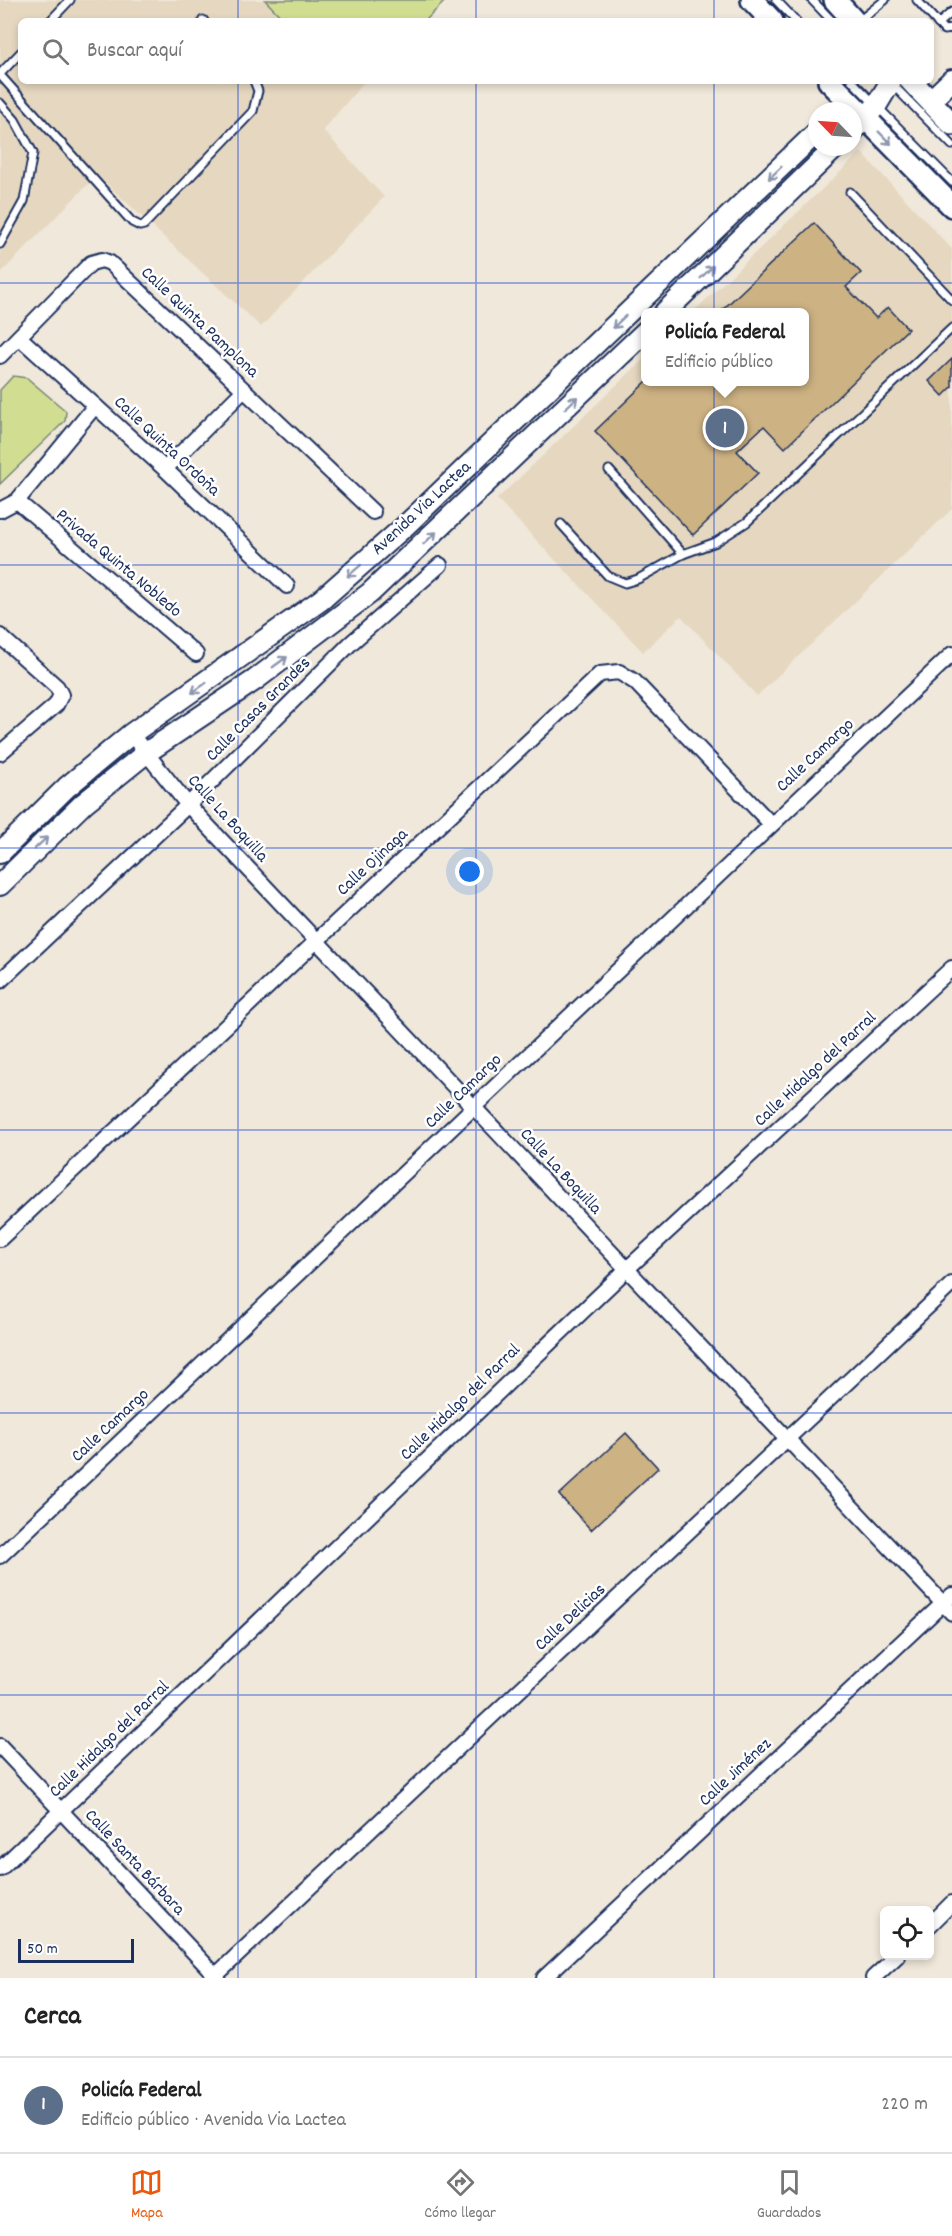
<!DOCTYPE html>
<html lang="es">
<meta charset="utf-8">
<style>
body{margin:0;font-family:Dekko,sans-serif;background:#f2f2f2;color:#222}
.controls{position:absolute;right:18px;bottom:18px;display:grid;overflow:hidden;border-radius:9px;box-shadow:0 3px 9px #0003}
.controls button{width:54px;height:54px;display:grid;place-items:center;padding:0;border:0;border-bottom:2px solid #e0e0e0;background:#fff;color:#222;font:30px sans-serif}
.compass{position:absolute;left:808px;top:102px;width:54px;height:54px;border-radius:50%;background:#fff;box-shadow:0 3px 9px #0003;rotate:295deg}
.scale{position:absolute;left:18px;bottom:15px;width:116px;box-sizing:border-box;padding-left:6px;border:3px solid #1b2f5e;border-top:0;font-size:16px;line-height:21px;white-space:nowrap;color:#1b2f5e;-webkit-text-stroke:4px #fff;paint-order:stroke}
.you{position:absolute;left:470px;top:872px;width:21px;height:21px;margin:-15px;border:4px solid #fff;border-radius:50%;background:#1a73e8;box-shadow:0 0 0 9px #1a73e833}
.badge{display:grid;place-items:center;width:39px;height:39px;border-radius:50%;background:#ea580c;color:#fff;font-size:20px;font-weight:700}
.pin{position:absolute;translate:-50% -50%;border:3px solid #fff;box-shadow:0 2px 6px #0006}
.popup{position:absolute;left:641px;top:308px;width:168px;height:78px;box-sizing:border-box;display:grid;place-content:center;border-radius:9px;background:#fff;filter:drop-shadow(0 2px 4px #0005);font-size:20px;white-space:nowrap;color:#767676}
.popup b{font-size:22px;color:#222}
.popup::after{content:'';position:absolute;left:50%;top:100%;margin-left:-12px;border:12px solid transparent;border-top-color:#fff}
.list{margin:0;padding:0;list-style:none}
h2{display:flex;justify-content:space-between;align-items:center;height:78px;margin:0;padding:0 24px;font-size:26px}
h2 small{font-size:20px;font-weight:400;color:#767676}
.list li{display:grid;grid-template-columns:39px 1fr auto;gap:18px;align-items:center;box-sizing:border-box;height:96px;padding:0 24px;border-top:2px solid #e0e0e0}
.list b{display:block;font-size:22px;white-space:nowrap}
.list p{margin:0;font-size:20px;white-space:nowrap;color:#767676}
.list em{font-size:20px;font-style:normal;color:#767676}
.icon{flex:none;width:33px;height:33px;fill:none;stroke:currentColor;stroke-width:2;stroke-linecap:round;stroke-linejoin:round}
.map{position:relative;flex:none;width:952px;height:1978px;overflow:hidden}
.search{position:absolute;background:#fff;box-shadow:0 3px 9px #0003;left:18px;right:18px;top:18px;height:66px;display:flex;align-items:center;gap:15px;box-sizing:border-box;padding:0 21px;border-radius:9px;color:#767676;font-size:22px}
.sheet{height:174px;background:#fff}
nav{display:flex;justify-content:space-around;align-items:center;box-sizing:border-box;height:84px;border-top:2px solid #e0e0e0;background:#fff;font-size:16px;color:#767676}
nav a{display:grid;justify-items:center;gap:3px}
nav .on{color:#ea580c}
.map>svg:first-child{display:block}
</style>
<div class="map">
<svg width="952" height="1978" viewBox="0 0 952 1978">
<rect width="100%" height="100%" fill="#f0e8da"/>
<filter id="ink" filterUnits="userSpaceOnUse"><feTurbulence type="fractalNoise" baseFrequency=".0167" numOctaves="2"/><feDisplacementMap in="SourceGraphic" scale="12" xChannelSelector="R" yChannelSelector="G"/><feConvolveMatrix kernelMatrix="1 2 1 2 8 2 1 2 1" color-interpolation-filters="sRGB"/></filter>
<g filter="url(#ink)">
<g fill="#e6d8c0">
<path d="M0,0H446L425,21H21V81H365L323,130L384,197L261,327L97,175L0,274Z"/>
<path d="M861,152L952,249V509L757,696L681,616L643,652L497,499L645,358L646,382H804V312H693Z"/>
</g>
<g fill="#d1de91" stroke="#768678" stroke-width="1.5">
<path d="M265,0H446L425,21H285Z"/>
<path d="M13,376L27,378L66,411L65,421L0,484V390Z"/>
</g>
<g fill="#cdb283" stroke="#1b2f5e" stroke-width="1.5">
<path d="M814,223L861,273L846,287L876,318L888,307L908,329L785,448L764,426L737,451L758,473L693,535L595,431L647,381H804V312H720Z"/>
<path d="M952,359V387L943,396L929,381Z"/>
<path d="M626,1433L658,1468L591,1530L559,1495Z"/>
</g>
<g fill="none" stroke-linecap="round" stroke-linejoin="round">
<g stroke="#1b2f5e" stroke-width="11">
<g id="lane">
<path d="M776,0L796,21"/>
<path d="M812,0L832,21"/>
<path d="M917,0L944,30L952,29"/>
<path d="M203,20L204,21"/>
<path d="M50,21L70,0"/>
<path d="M859,21L885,0"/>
<path d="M938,24L952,12"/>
<path d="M0,74L21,52"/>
<path d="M0,75L132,222L140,226L144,225L253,111L258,91L254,81"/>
<path d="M852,81L952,182"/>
<path d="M893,85L952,145"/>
<path d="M0,103L15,120L33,153L24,201L0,244"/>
<path d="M850,192L952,300"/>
<path d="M609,470L683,554"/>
<path d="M561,524L608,576L625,583L638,579L683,554L716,542L747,522L952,328"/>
</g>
</g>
<g stroke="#1b2f5e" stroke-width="18">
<g id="street">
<path d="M19,337L165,469L287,586"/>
<path d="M0,356L91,263L102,260L110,263L373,512"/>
<path d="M165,469L244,390"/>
<path d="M17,501L196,654"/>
<path d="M0,510L17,501L95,406"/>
<path d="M0,636L57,687L61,695L56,705L0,753"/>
<path d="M131,734L188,805L952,1613"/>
<path d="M0,981L188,805L351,643L440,565"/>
<path d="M0,1239L600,674L619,672L635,682L770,823"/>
<path d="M0,1556L952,654"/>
<path d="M0,1746L218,1978"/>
<path d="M0,1869L627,1269L952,968"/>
<path d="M930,1925L952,1903"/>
<path d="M213,1978L952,1284"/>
<path d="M544,1978L952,1595"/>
<path d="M873,1978L897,1956"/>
</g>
</g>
<g stroke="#1b2f5e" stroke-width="24">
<g id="secondary">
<path d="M930,101L952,80"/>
<path d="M853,131L876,106L891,81"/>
<path d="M665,312L836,147"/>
<path d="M0,853L67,787L131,734L321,600L405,526L817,132"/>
<path d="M0,885L84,803L146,753L255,680L370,593L646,331"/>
</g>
</g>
<g stroke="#1b2f5e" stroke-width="26">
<g id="primary">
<path d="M752,0L772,21"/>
<path d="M835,0L854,21"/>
<path d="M829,81L952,206"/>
<path d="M911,81L952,124"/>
</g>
</g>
<use href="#lane" stroke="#fff" stroke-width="7"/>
<use href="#street" stroke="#fff" stroke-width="14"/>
<use href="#secondary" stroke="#fff" stroke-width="20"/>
<use href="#primary" stroke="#fff" stroke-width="21"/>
</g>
<defs><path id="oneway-shaft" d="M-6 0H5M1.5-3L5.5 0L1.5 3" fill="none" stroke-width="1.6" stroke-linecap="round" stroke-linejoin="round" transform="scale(1.5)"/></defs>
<g stroke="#8d97ae">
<use href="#oneway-shaft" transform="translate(885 138) rotate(45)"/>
<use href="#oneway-shaft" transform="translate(775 173) rotate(136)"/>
<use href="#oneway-shaft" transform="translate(707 272) rotate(-44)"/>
<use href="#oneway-shaft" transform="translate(619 322) rotate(136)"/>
<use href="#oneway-shaft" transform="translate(571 403) rotate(-44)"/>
<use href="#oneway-shaft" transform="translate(430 538) rotate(-43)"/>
<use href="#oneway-shaft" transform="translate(354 571) rotate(139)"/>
<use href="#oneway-shaft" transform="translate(280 662) rotate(-36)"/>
<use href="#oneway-shaft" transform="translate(199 688) rotate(145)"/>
<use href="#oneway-shaft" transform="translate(41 843) rotate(-43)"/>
</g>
</g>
<path fill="none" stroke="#1d4ed8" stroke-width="1.5" stroke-opacity="0.55" d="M238,0V21M476,0V21M714,0V21M238,81V1978M476,81V1978M714,81V1978M0,283H952M0,565H952M0,848H952M0,1130H952M0,1413H952M0,1695H952"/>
<g text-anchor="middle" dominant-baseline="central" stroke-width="5" stroke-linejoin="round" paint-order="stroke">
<g font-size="18" fill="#1b2f5e" stroke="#fff">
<text transform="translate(199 323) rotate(43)">Calle Quinta Pamplona</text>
<text transform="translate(166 447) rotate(43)">Calle Quinta Ordoña</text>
<text transform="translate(422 509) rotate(-43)">Avenida Via Lactea</text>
<text transform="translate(118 564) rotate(40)">Privada Quinta Nobledo</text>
<text transform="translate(259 710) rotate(-45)">Calle Casas Grandes</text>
<text transform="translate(816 756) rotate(-43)">Calle Camargo</text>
<text transform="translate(227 819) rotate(48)">Calle La Boquilla</text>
<text transform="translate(373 863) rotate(-43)">Calle Ojinaga</text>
<text transform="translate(816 1070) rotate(-43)">Calle Hidalgo del Parral</text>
<text transform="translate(464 1092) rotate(-44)">Calle Camargo</text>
<text transform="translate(560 1172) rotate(47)">Calle La Boquilla</text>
<text transform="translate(461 1403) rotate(-44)">Calle Hidalgo del Parral</text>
<text transform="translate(111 1426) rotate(-43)">Calle Camargo</text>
<text transform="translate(571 1618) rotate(-43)">Calle Delicias</text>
<text transform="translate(110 1740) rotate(-44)">Calle Hidalgo del Parral</text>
<text transform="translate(736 1773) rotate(-43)">Calle Jiménez</text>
<text transform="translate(134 1863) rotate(47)">Calle Santa Bárbara</text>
</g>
</g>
</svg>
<div class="controls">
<button><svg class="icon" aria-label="locate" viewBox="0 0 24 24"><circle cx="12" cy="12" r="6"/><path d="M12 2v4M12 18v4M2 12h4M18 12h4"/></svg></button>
</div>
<svg class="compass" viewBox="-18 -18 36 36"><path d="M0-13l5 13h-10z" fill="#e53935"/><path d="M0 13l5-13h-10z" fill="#767676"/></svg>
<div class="scale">50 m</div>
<div class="you"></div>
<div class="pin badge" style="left:725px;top:428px;background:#5c6f8a">1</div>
<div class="popup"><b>Policía Federal</b>Edificio público</div>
<div class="search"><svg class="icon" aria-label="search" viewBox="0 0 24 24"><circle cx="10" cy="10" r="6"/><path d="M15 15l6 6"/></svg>Buscar aquí</div>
</div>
<section class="sheet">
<h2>Cerca<small></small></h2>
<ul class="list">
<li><span class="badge" style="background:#5c6f8a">1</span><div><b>Policía Federal</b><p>Edificio público · Avenida Via Lactea</p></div><em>220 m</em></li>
</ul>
</section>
<nav>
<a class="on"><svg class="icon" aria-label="map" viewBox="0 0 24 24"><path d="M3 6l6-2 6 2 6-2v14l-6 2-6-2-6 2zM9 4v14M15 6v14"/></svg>Mapa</a>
<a><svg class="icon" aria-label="directions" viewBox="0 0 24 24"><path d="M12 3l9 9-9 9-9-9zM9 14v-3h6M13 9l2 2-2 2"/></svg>Cómo llegar</a>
<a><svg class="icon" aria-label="saved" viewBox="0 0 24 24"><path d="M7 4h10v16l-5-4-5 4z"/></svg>Guardados</a>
</nav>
